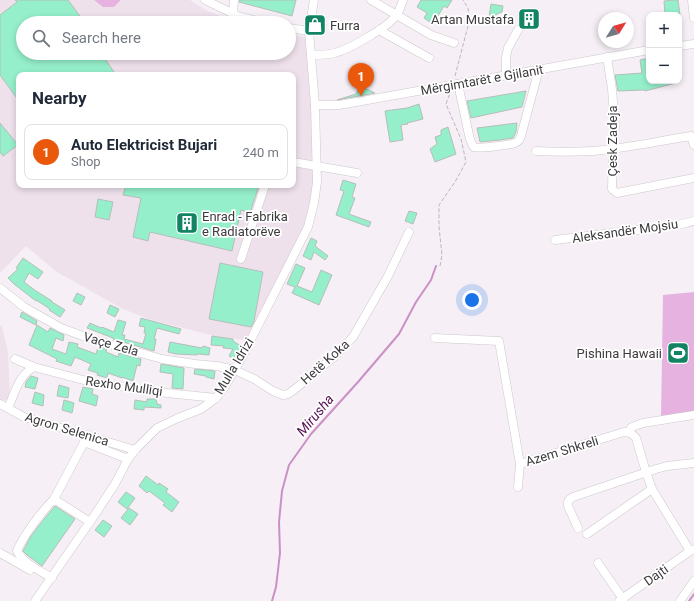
<!DOCTYPE html>
<meta charset="utf-8">
<style>
body{margin:0;font-family:Roboto,sans-serif;background:#f6f6f7;color:#1f2937}
.controls{position:absolute;right:12px;top:12px;display:grid;overflow:hidden;border-radius:8px;box-shadow:0 2px 6px #0003}
.controls button{width:36px;height:36px;display:grid;place-items:center;padding:0;border:0;border-bottom:1px solid #e0e1e3;background:#fff;color:#1f2937;font:20px sans-serif}
.compass{position:absolute;left:598px;top:12px;width:36px;height:36px;border-radius:50%;background:#fff;box-shadow:0 2px 6px #0003;rotate:53deg}
.you{position:absolute;left:472px;top:300px;width:14px;height:14px;margin:-10px;border:3px solid #fff;border-radius:50%;background:#1a73e8;box-shadow:0 0 0 6px #1a73e833}
.badge{display:grid;place-items:center;width:26px;height:26px;border-radius:50%;background:#ea580c;color:#fff;font-size:13px;font-weight:700}
.pin{position:absolute;translate:-50% -33px;filter:drop-shadow(0 1px 2px #0008)}
.pin::after{content:'';position:absolute;top:21px;width:14px;height:12px;background:inherit;clip-path:polygon(0 0,100% 0,50% 100%)}
.list{margin:0;padding:0;list-style:none}
h2{display:flex;justify-content:space-between;align-items:center;height:52px;margin:0;padding:0 16px;font-size:17px}
h2 small{font-size:13px;font-weight:400;color:#747a83}
.list li{display:grid;grid-template-columns:26px 1fr auto;gap:12px;align-items:center;box-sizing:border-box;height:56px;margin:0 8px 8px;padding:0 8px;border:1px solid #e0e1e3;border-radius:8px}
.list b{display:block;font-size:15px;white-space:nowrap}
.list p{margin:0;font-size:13px;white-space:nowrap;color:#747a83}
.list em{font-size:13px;font-style:normal;color:#747a83}
.icon{flex:none;width:22px;height:22px;fill:none;stroke:currentColor;stroke-width:2;stroke-linecap:round;stroke-linejoin:round}
.map{position:relative;flex:none;width:694px;height:601px;overflow:hidden}
.search{position:absolute;background:#fff;box-shadow:0 2px 6px #0003;left:16px;top:16px;width:280px;height:44px;display:flex;align-items:center;gap:10px;box-sizing:border-box;padding:0 14px;border-radius:22px;color:#747a83;font-size:15px}
.panel{position:absolute;background:#fff;box-shadow:0 2px 6px #0003;left:16px;top:72px;width:280px;height:116px;border-radius:8px}
.map>svg:first-child{display:block}
</style>
<div class="map">
<svg width="694" height="601" viewBox="0 0 694 601">
<rect width="100%" height="100%" fill="#f6eff5"/>
<g fill="#eee1ec" fill-rule="evenodd">
<path d="M0,0H94L103,6L114,7L121,0H190L206,10L237,23H23V53H289V35L308,37L316,166L308,227L252,338L243,340L210,335L152,320L123,309L57,272L26,246L0,273ZM19,75H293V185H19Z"/>
<path d="M0,325L2,327L8,352L10,400H0Z"/>
</g>
<g fill="#e6b3e1">
<path d="M94,0H121L114,7H103Z"/>
<path d="M694,292V411L661,416L663,295Z"/>
</g>
<g fill="none" stroke-linecap="round" stroke-linejoin="round">
<g stroke="#cb90c6" stroke-width="2">
<path d="M272,601L276,587L280,553L279,522L282,491L289,465L311,434L358,382L399,334L416,302L431,280L436,266"/>
<path d="M689,601L694,594"/>
</g>
</g>
<g fill="#95efcb" stroke="#b6beba">
<path d="M15,0H68L85,23H23V53H101L116,75H19V101L0,75V15L17,2Z"/>
<path d="M240,0H296L292,16L239,2Z"/>
<path d="M421,0H452L447,8L444,6L433,24L424,18L427,13L417,7Z"/>
<path d="M674,0H678L680,15H665L664,1Z"/>
<path d="M491,4L503,6L502,12L497,14L494,18L489,17Z"/>
<path d="M524,12L537,14L534,26L522,24Z"/>
<path d="M649,58V81H676V83L645,91V90L618,91L615,75L642,73L640,60Z"/>
<path d="M360,86L375,93L337,100L356,94Z"/>
<path d="M526,91L522,107L471,118L467,101Z"/>
<path d="M419,104L423,119L407,123L408,124L401,125L403,140L390,142L385,111L407,108Z"/>
<path d="M0,123L18,145L3,156L0,152Z"/>
<path d="M517,123L516,132L513,138L500,140L480,142L477,128Z"/>
<path d="M448,127L456,154L435,162L430,149L437,144L435,137L441,135V130Z"/>
<path d="M343,180L356,184L352,197L355,198L349,214L371,222L369,227L336,215L344,191L340,190Z"/>
<path d="M126,185H259L250,213L241,210L232,251L150,232L148,241L133,237L141,198L123,195Z"/>
<path d="M98,199L113,202L109,220L95,217Z"/>
<path d="M409,211L417,213L413,224L405,221Z"/>
<path d="M311,238L317,241L315,246L328,256L325,260L314,252L311,260L303,256Z"/>
<path d="M23,258L43,272L38,279L29,273L24,282L36,291L52,301V302L65,310L60,317L49,310L50,309L36,300V301L14,284L8,278L18,269L16,268Z"/>
<path d="M220,263L263,272L254,321L251,327L209,319Z"/>
<path d="M296,264L305,268L297,286L312,292L321,270L332,275L319,305L292,293L295,287L287,284Z"/>
<path d="M77,293L85,297L81,305L73,301Z"/>
<path d="M110,305L119,309L115,317L107,313Z"/>
<path d="M22,312L37,321L36,325L20,317Z"/>
<path d="M141,318L181,329L179,334L157,328L154,339H156L154,351L113,339V338L87,328L90,323L101,328L102,327L114,332L118,320L126,322L122,335H125L124,339L143,344L146,333H144L145,327L139,326Z"/>
<path d="M37,325L48,332L50,328L64,335L63,341L56,338L52,349L66,354L69,342L78,344L77,347L96,354L98,347L107,349L106,352L118,357L119,353L141,359L140,366L137,365L133,381L122,377V378L108,373L107,378L97,375L98,373L88,370L91,364L75,357L71,366L56,361L57,359L29,345Z"/>
<path d="M212,336L233,339V341L241,346L235,359L229,356L233,349L223,348L224,346L211,345Z"/>
<path d="M170,342L202,348L203,346L210,348L209,355L197,354V355L176,354L168,352Z"/>
<path d="M161,364L184,368L183,389L172,388L173,374L160,372Z"/>
<path d="M195,369L215,371L214,379L206,377V376L194,374Z"/>
<path d="M31,376L38,378L35,389L25,387L26,382Z"/>
<path d="M59,385L69,388L68,398L57,396Z"/>
<path d="M83,387L93,389L92,394L98,396L96,406L79,401Z"/>
<path d="M35,392L44,395L43,406L32,403Z"/>
<path d="M147,399H156L157,404L161,405V408L144,407V410L134,409L135,400L147,402Z"/>
<path d="M64,400L74,403L72,413L62,410Z"/>
<path d="M146,476L158,485L159,483L168,489L166,492L179,502L172,512L163,505L165,503L149,491L147,493L139,486Z"/>
<path d="M126,492L135,498L127,509L118,502Z"/>
<path d="M55,506L75,519L42,566L27,555L23,551L31,536L44,519Z"/>
<path d="M129,508L138,514L130,525L121,518Z"/>
<path d="M103,520L112,526L104,537L95,530Z"/>
</g>
<g fill="none" stroke-linecap="round" stroke-linejoin="round">
<g stroke="#cdc7cc" stroke-width="9">
<g id="minor">
<path d="M205,0L238,16L265,23"/>
<path d="M371,0L431,35L454,43"/>
<path d="M692,0L694,18"/>
<path d="M233,13L234,0"/>
<path d="M289,28L309,31"/>
<path d="M379,30L429,58"/>
<path d="M679,46L694,44"/>
<path d="M311,55C319,55 327,55 335,53C349,49 391,26 397,14C400,10 401,5 403,0"/>
<path d="M607,57L612,89L615,127L613,149L612,189L617,193L694,178"/>
<path d="M506,75V57L508,48L518,30"/>
<path d="M458,84L469,135C470,139 471,144 474,147C478,149 510,145 515,143C518,142 520,139 521,136L539,69"/>
<path d="M315,105H339L649,50"/>
<path d="M536,151C555,152 573,152 592,151C625,149 658,141 691,136L694,145"/>
<path d="M293,162L357,173"/>
<path d="M555,240L678,225L694,221"/>
<path d="M241,259L265,185"/>
<path d="M0,288L24,307L61,328L91,339L162,359L195,364L217,366L235,370L256,380L273,391L283,395L288,394L295,389L335,356L353,337L388,276L409,232"/>
<path d="M435,338L499,341L520,464L624,432L631,433L636,438L646,472L652,489L690,551"/>
<path d="M15,359L34,367"/>
<path d="M0,404L24,417L135,450"/>
<path d="M8,408C15,393 18,376 34,367L91,382L167,393L216,398"/>
<path d="M628,432L632,427L643,423L694,415"/>
<path d="M84,442L128,459"/>
<path d="M518,487L520,464"/>
<path d="M54,499L88,435"/>
<path d="M578,528L568,506C567,502 569,499 573,497L656,469L667,466L694,463"/>
<path d="M587,534L652,489"/>
<path d="M0,553L30,570"/>
<path d="M598,563L623,599"/>
<path d="M52,578C39,570 24,564 17,551C23,536 42,511 54,499L90,522"/>
<path d="M35,601L94,516L115,484L128,459L135,450L157,428L178,418L201,409L216,398L224,388L241,359L308,227L314,203L317,182L315,105L309,31L314,0"/>
<path d="M619,601L690,551L694,550"/>
<path d="M680,601L694,581"/>
</g>
</g>
<g stroke="#bcb7bc" stroke-width="1" stroke-dasharray="4 2" stroke-linecap="butt">
<path d="M455,76L468,26L469,16L468,8L463,0"/>
<path d="M440,266L442,255L439,227V205L455,182L466,162L461,139L446,104L450,93"/>
</g>
<use href="#minor" stroke="#fff" stroke-width="8"/>
</g>
<defs>
<g id="building-square" transform="scale(1.15)"><rect x="-9" y="-9" width="18" height="18" rx="4" fill="#128463" stroke="#fff"/><path d="M-4-6H4V6H1V3H-1V6H-4ZM-2.5-4.3h1.7v1.8h-1.7ZM.8-4.3h1.7v1.8H.8ZM-2.5-1h1.7V.8h-1.7ZM.8-1h1.7V.8H.8Z" fill="#fff"/></g>
<g id="shop-square" transform="scale(1.15)"><rect x="-9" y="-9" width="18" height="18" rx="4" fill="#128463" stroke="#fff"/><path d="M-5-2.5h2.3a2.7 3.5 0 0 1 5.4 0H5L5.5 6h-11ZM-1.5-2.5h3a1.5 2.3 0 0 0-3 0Z" fill="#fff"/></g>
<g id="stadium-square" transform="scale(1.15)"><rect x="-9" y="-9" width="18" height="18" rx="4" fill="#128463" stroke="#fff"/><path d="M0-5a6.5 5 0 1 0 0 10a6.5 5 0 1 0 0-10ZM-3.5-1.8h7v3.6h-7Z" fill="#fff"/></g>
</defs>
<g fill-rule="evenodd">
<use href="#building-square" x="529" y="19"/>
<use href="#shop-square" x="315" y="25"/>
<use href="#building-square" x="187" y="223"/>
<use href="#stadium-square" x="678" y="353"/>
</g>
<g text-anchor="middle" dominant-baseline="central" stroke-width="3.5" stroke-linejoin="round" paint-order="stroke">
<g font-size="13" fill="#3e3b3e" stroke="#fff" text-anchor="end">
<text x="514" y="19">Artan Mustafa</text>
<text x="330" y="25" text-anchor="start">Furra</text>
<text x="202" y="216" text-anchor="start">Enrad - Fabrika<tspan x="202" dy="15">e Radiatorëve</tspan></text>
<text x="662" y="353">Pishina Hawaii</text>
</g>
<g font-size="13" fill="#3e3b3e" stroke="#fff">
<text transform="translate(482 80) rotate(-10)">Mërgimtarët e Gjilanit</text>
<text transform="translate(612 141) rotate(-90)">Çesk Zadeja</text>
<text transform="translate(625 231) rotate(-8)">Aleksandër Mojsiu</text>
<text transform="translate(111 344) rotate(16)">Vaçe Zela</text>
<text transform="translate(325 362) rotate(-42)">Hetë Koka</text>
<text transform="translate(234 366) rotate(-59)">Mulla Idrizi</text>
<text transform="translate(124 386) rotate(8)">Rexho Mulliqi</text>
<text transform="translate(67 429) rotate(17)">Agron Selenica</text>
<text transform="translate(562 451) rotate(-17)">Azem Shkreli</text>
<text transform="translate(656 575) rotate(-35)">Dajti</text>
</g>
<g font-size="14" font-style="italic" fill="#571155" stroke="#fff">
<text transform="translate(315 415) rotate(-50)">Mirusha</text>
</g>
</g>
</svg>
<div class="controls">
<button>+</button>
<button>−</button>
</div>
<svg class="compass" viewBox="-18 -18 36 36"><path d="M0-13l5 13h-10z" fill="#e53935"/><path d="M0 13l5-13h-10z" fill="#747a83"/></svg>
<div class="you"></div>
<div class="pin badge" style="left:361px;top:96px">1</div>
<div class="search"><svg class="icon" aria-label="search" viewBox="0 0 24 24"><circle cx="10" cy="10" r="6"/><path d="M15 15l6 6"/></svg>Search here</div>
<section class="panel">
<h2>Nearby<small></small></h2>
<ul class="list">
<li><span class="badge">1</span><div><b>Auto Elektricist Bujari</b><p>Shop</p></div><em>240 m</em></li>
</ul>
</section>
</div>
